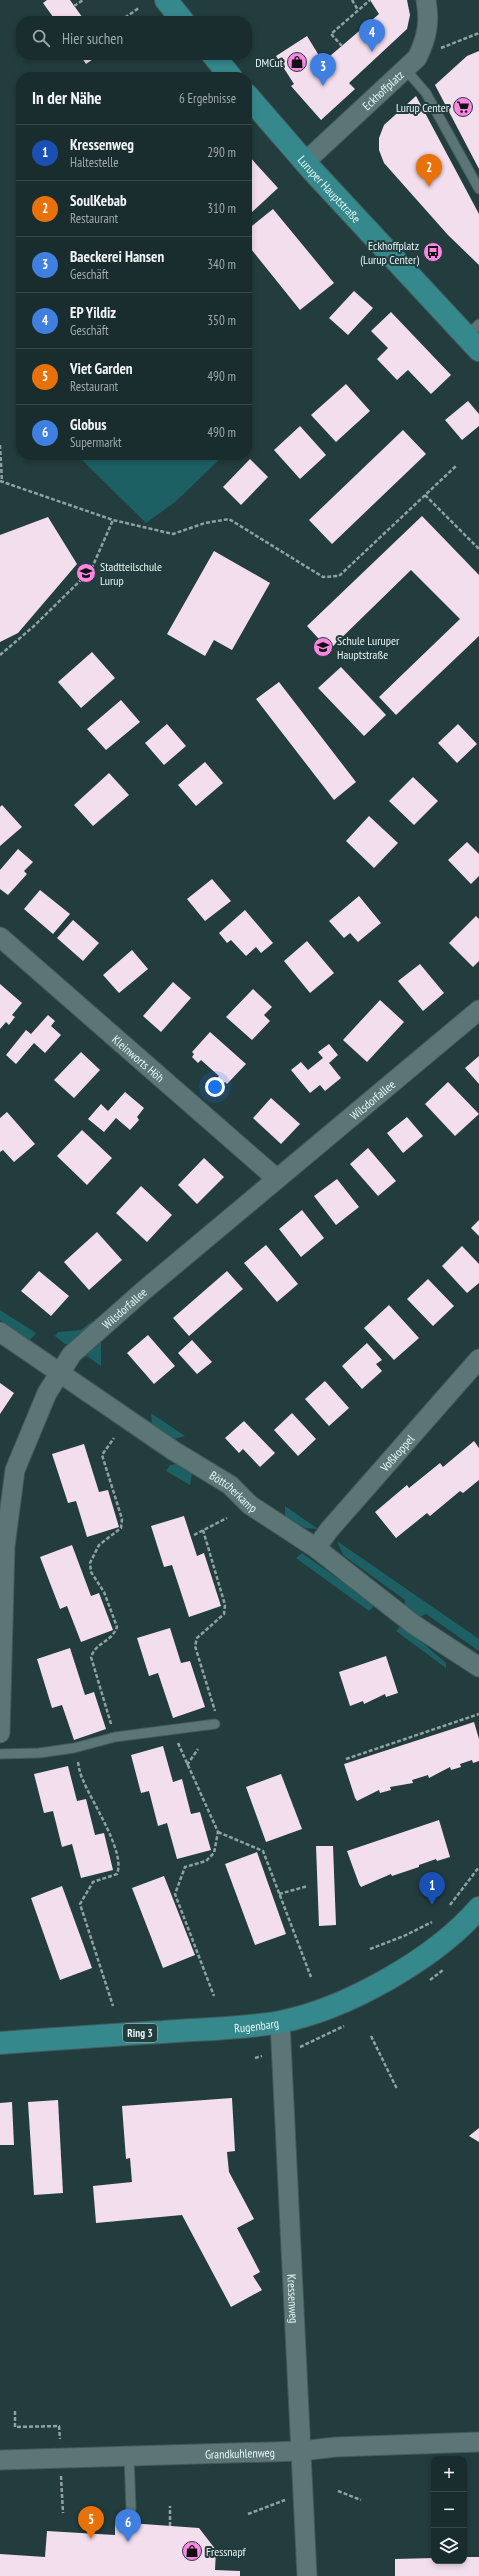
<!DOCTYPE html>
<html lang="de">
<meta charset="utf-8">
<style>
body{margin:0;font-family:"PT Sans Narrow",sans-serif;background:#233536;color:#f1f3f6}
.controls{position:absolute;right:12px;bottom:12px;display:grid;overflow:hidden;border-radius:8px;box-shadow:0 2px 6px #0003}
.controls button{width:36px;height:36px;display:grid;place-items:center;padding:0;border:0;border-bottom:1px solid #38494a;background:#1a2d2e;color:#f1f3f6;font:20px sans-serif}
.you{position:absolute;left:215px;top:1087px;width:14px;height:14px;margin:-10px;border:3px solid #fff;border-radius:50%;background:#1a73e8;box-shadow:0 0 0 6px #1a73e833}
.badge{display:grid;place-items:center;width:26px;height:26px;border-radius:50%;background:#fd86e2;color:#fff;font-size:13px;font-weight:700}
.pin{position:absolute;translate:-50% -33px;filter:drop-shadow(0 1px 2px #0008)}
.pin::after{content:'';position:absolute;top:21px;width:14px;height:12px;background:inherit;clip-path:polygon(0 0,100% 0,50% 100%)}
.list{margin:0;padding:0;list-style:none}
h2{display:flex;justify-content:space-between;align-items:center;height:52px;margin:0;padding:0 16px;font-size:17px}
h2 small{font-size:13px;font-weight:400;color:#9fa8aa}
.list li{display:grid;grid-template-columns:26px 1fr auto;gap:12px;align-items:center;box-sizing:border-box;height:56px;padding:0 16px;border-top:1px solid #38494a}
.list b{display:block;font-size:15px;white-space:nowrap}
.list p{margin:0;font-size:13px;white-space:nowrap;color:#9fa8aa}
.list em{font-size:13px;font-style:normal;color:#9fa8aa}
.icon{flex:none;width:22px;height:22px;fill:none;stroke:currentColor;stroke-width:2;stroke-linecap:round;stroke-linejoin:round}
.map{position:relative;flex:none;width:479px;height:2576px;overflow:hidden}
.search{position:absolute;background:#1a2d2e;box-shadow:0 2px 6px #0003;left:16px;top:16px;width:236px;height:44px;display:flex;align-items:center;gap:10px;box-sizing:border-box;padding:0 14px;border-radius:16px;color:#9fa8aa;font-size:15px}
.panel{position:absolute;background:#1a2d2e;box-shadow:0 2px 6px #0003;left:16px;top:72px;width:236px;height:388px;border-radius:16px}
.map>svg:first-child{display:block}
</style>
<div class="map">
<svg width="479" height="2576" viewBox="0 0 479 2576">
<rect width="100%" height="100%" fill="#233c3d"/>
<g fill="#1d6063">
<path d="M77,455H214L219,460L175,502L146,523Z"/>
<path d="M0,1310L36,1333L30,1340L0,1320Z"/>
<path d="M92,1321L93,1323L69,1344H65L55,1336L58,1332L81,1330Z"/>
<path d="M101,1338V1366L85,1355Z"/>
<path d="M151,1413L185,1436L174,1439L152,1425Z"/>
<path d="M186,1463L193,1467L190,1485L166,1471L170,1465Z"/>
<path d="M285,1506L318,1529L305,1528L285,1516Z"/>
<path d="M337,1541L479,1639V1651L426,1614L416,1619L404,1611L405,1600L343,1555Z"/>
<path d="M302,1553L372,1603L373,1607L369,1611L296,1558Z"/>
<path d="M402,1625L446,1663V1668L396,1631Z"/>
</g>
<g fill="#f3deed">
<path d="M47,0H70L85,21H56L43,3Z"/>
<path d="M370,0H407L410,15L407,29L349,83L355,89L321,120L291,86L294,84L276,56L307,36L323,62L379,14Z"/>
<path d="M479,51V169L435,85L467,56Z"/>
<path d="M80,55H99L86,64Z"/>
<path d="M416,96L479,214V265L448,235L384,163L379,150V138L384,125Z"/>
<path d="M247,154L278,188L251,213L247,208Z"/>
<path d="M273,209L334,283L300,310L247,244V230Z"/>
<path d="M354,291L373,308L348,335L329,318Z"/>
<path d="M391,312L451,375L431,394L408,370L397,380L377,359L388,348L371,331Z"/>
<path d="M346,384L370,411L336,442L311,415Z"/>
<path d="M468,401L479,414V426L462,440L445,420Z"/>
<path d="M300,426L326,455L300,479L274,450Z"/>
<path d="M403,430L426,454L332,544L309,520Z"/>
<path d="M250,459L268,477L241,505L223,487Z"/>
<path d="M422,516L479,575V636L396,715L379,697L460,619L411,570L329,650L307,626Z"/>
<path d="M48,517L77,564L18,633L0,642V535Z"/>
<path d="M214,551L270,583L232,650L214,640L205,656L167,634Z"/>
<path d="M92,652L115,678L81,708L58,682Z"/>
<path d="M341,667L386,715L364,736L318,688Z"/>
<path d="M279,682L356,782L334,800L256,699Z"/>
<path d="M121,700L140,722L106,750L87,729Z"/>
<path d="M167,724L186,746L164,765L145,743Z"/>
<path d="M458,724L477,744L457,763L438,743Z"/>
<path d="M205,762L223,783L196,806L178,785Z"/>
<path d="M109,773L129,795L93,826L74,805Z"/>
<path d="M413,777L438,801L414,825L389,801Z"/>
<path d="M2,805L22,827L0,846V807Z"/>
<path d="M369,816L398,843L374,868L346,841Z"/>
<path d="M467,842L479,854V876L471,884L448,860Z"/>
<path d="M18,849L33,862L24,871L27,874L8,895L0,889V870Z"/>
<path d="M212,879L231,901L205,921L187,899Z"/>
<path d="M40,890L70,914L53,934L24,909Z"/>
<path d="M359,896L381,923L358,942L350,933L344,938L329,921Z"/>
<path d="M245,910L273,943L261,953L256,947L246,956L231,940L227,943L219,933Z"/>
<path d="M476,916L479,919V961L473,967L449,943Z"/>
<path d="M73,920L99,943L83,961L57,938Z"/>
<path d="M307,941L334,973L310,993L284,961Z"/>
<path d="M132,950L148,969L119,993L103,975Z"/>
<path d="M420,964L444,993L423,1011L398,981Z"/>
<path d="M173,982L191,998L161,1032L143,1016Z"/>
<path d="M0,984L22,1003L12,1015L15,1017L9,1025L6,1022L0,1029Z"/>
<path d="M253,989L272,1007L264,1015L270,1021L252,1040L226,1017Z"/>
<path d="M380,1000L404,1022L367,1062L343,1040Z"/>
<path d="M48,1015L55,1021L51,1026L61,1035L45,1053L34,1043L16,1064L6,1055L26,1030L31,1034Z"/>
<path d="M210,1032L246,1064L227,1084L225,1082L222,1085L216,1079L219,1076L201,1060L198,1063L192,1057L194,1054L192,1052Z"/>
<path d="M329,1044L338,1055L329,1063L341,1078L325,1091L320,1085L310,1093L291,1070L301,1062L308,1070L323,1058L318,1052Z"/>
<path d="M81,1052L100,1070L74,1098L54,1080Z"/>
<path d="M479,1056V1084L465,1068Z"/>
<path d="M448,1082L479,1114L455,1136L425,1104Z"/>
<path d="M125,1092L144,1108L137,1117L139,1120L130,1130L116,1118L104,1132L88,1119L101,1104L108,1111Z"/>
<path d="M271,1098L300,1124L281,1144L253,1118Z"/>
<path d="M7,1112L35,1144L14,1162L3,1150L0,1152V1118Z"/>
<path d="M407,1117L423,1136L403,1153L387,1133Z"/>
<path d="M82,1130L112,1158L87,1185L57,1156Z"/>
<path d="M368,1148L396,1181L378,1196L350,1164Z"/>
<path d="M204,1158L224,1177L197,1204L178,1185Z"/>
<path d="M337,1179L359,1207L336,1225L314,1196Z"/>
<path d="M141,1186L172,1215L147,1242L116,1213Z"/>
<path d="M302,1210L324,1238L301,1257L279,1229Z"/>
<path d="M479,1220V1236L471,1228Z"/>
<path d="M97,1232L122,1260L89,1290L64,1262Z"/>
<path d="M266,1245L298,1284L277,1302L244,1263Z"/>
<path d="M462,1246L479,1264V1283L467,1293L442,1266Z"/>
<path d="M39,1271L69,1296L51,1316L21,1291Z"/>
<path d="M227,1271L243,1289L189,1336L173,1318Z"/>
<path d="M428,1279L454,1306L433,1326L407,1299Z"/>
<path d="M389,1305L419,1338L394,1360L364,1328Z"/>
<path d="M148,1335L175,1366L154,1384L127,1353Z"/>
<path d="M192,1340L212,1362L197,1374L178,1353Z"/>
<path d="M367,1343L382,1360L376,1364L382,1371L362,1389L342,1366Z"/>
<path d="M325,1381L349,1408L329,1426L305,1399Z"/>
<path d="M0,1383L14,1393L0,1414Z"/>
<path d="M292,1413L316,1439L298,1456L274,1430Z"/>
<path d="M244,1421L275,1453L260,1467L243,1449L239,1453L225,1438Z"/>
<path d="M474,1441L479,1448V1480L463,1493L460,1491L430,1516L427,1513L396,1538L375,1512L407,1485L409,1488L440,1463L443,1467Z"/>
<path d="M84,1444L99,1492L108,1490L119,1527L87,1537L76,1501L68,1503L52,1454Z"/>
<path d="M184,1516L197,1556L204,1553L221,1606L189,1617L172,1565L164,1567L151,1526Z"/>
<path d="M72,1545L91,1596L99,1593L113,1630L81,1642L67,1606L60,1609L40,1557Z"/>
<path d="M170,1628L181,1663L190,1661L205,1707L173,1718L158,1673L149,1676L137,1638Z"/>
<path d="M70,1648L85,1695L94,1692L106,1729L74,1740L62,1705L52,1708L37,1659Z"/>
<path d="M386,1656L398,1693L386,1697L385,1694L364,1704L363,1701L350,1706L339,1672Z"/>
<path d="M474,1722L479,1739V1761L473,1763L472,1760L460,1764L461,1767L451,1770L450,1767L429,1778L428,1775L412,1780L413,1783L390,1787L391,1790L380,1793L379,1790L357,1801L355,1798L344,1764Z"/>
<path d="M163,1746L173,1782L182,1779L191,1814L200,1812L211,1850L177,1859L167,1823L158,1826L149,1791L141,1793L131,1755Z"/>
<path d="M68,1766L77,1801L86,1799L95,1835L104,1833L113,1870L81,1878L72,1844L62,1847L53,1811L44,1813L34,1774Z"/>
<path d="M281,1774L302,1829L266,1842L246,1787Z"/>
<path d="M439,1820L450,1857L437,1861L436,1859L419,1865V1867L392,1876L391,1874L361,1887L359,1884L347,1851Z"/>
<path d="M316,1846H333L336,1925L319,1926Z"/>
<path d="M257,1852L286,1934L255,1945L225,1864Z"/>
<path d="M164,1876L195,1955L163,1968L132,1888Z"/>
<path d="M62,1886L92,1968L60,1980L31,1898Z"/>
<path d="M232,2098L235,2151L227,2152L229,2172L254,2219L237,2228L260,2272L253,2276L262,2290L231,2307L182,2215L96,2223L93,2186L132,2182L130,2158L126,2159L122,2106Z"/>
<path d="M58,2100L63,2193L34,2195L28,2102Z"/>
<path d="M12,2102L14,2145H0V2103Z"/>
<path d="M479,2128V2142L469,2136Z"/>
<path d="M115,2522L199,2528L216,2550L215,2570L240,2571V2576H0V2554L45,2557L47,2531L115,2535Z"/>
<path d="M464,2557H479V2576H395V2559L434,2558V2561H464Z"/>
</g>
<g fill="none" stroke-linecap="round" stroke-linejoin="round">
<g stroke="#435a5a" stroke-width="11">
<g id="lane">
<path d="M406,70L426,93L479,189"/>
<path d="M466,337L479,324"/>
<path d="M0,1754L39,1753L74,1748L115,1737L215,1724"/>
<path d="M129,2456L131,2509"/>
</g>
</g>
<g stroke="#435a5a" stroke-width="21">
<g id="street">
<path id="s1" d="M305,162L417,58C427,38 430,22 426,0"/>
<path id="s2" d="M0,937L277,1179"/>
<path id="s3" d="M0,1332L174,1451L230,1485L250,1505L316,1548L413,1624L479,1667"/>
<path id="s4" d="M316,1548L329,1530L479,1359"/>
<path id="s5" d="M0,1733L5,1546L15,1470L47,1393L72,1354L142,1292L479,1010"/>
<path id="s6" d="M280,2022L307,2576"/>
<path id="s7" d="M0,2460L301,2451L336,2447L479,2442"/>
</g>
</g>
<g stroke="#435a5a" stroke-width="24">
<g id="primary">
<path d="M166,0L183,21"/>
<path d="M213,55L231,77"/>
<path id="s8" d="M247,95L311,169L479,350"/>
<path id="s9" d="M0,2043C54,2039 108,2035 163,2032C202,2029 242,2029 280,2022C346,2009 435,1959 479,1908"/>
</g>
</g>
<g stroke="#8ea2a2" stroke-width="2.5" stroke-dasharray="4 2" stroke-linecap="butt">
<path d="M352,0L358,10"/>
<path d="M74,6L83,0"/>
<path d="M120,21L139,8"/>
<path d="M342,46L331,34L370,0"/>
<path d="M441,48L479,33"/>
<path d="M0,445L2,482"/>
<path d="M0,481L113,520L173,534L205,523L229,519L323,577L339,576L456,466"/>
<path d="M425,495L479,549"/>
<path d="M0,655L34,626L91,570L113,520"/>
<path d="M203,1530L225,1605L224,1614L197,1638L195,1646L215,1711"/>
<path d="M194,1535L227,1518"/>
<path d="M111,1724L91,1657C97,1641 111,1643 117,1627L104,1592L91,1572L90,1563L99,1545L121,1528L122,1519L102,1455L114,1438"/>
<path d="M178,1743L218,1832L214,1853L206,1861L185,1867L175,1894L214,1996"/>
<path d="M346,1759L479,1714"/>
<path d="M78,1762C79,1768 80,1774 83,1780C91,1801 126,1852 117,1874L93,1882L80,1904L113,2006"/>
<path d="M187,1765L198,1749"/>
<path d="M218,1832L263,1851L311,1977"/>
<path d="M279,1894L308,1886"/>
<path d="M450,1905L479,1867"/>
<path d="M370,1949L404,1936L432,1922"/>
<path d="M430,1980L443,1970"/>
<path d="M371,2036L397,2089"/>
<path d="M300,2047L344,2026"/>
<path d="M255,2058L262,2056"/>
<path d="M15,2411V2427L59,2426L60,2439"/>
<path d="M61,2476L63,2513"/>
<path d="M338,2491L361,2500"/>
<path d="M248,2514L285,2500"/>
<path d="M170,2526V2506"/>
</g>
<use href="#lane" stroke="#5c7677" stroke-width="9"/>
<use href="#street" stroke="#5c7677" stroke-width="19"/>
<use href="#primary" stroke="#35898c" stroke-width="22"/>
</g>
<defs>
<g id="shop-disc" transform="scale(1)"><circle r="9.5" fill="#fd86e2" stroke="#233c3d"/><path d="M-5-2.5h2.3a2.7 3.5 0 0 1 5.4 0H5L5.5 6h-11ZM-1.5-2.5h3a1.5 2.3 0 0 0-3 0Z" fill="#111"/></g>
<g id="supermarket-disc" transform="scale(1)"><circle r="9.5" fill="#fd86e2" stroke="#233c3d"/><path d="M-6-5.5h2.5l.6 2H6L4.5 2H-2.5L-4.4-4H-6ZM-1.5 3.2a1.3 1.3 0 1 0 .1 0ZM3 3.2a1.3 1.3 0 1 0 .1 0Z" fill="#111"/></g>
<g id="bus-disc" transform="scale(1)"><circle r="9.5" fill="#fd86e2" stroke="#233c3d"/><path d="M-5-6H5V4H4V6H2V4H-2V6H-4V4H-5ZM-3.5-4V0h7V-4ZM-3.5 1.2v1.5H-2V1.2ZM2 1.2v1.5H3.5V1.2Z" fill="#111"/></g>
<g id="school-disc" transform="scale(1)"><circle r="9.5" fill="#fd86e2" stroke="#233c3d"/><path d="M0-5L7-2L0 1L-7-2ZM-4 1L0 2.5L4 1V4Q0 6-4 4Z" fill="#111"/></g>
</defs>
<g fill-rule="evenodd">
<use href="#shop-disc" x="297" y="62"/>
<use href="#supermarket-disc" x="463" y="107"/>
<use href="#bus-disc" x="433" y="252"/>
<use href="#school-disc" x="86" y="573"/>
<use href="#school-disc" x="323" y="647"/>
<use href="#shop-disc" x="192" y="2551"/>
</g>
<g text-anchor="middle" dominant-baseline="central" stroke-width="4" stroke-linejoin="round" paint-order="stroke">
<rect fill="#233c3d" stroke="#acbebe" stroke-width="1" x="123" y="2024" width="34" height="18" rx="3"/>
<g font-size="11" font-weight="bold" fill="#e6f5f5">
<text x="140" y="2033">Ring 3</text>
</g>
<g font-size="12" fill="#e6f5f5" stroke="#233c3d" text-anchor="end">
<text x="283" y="62">DMCut</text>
<text x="449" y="107">Lurup Center</text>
<text x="419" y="245">Eckhoffplatz<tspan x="419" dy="14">(Lurup Center)</tspan></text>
<text x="100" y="566" text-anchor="start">Stadtteilschule<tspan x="100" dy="14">Lurup</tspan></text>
<text x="337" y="640" text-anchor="start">Schule Luruper<tspan x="337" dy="14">Hauptstraße</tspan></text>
<text x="206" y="2551" text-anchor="start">Fressnapf</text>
</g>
<g font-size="12" fill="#e6f5f5" stroke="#233c3d">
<text stroke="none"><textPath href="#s1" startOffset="106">Eckhoffplatz</textPath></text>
<text stroke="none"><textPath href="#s8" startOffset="125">Luruper Hauptstraße</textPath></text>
<text stroke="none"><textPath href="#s2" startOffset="184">Kleinworts Höh</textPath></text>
<text stroke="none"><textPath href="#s5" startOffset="787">Wilsdorfallee</textPath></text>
<text stroke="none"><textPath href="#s5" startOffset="463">Wilsdorfallee</textPath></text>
<text stroke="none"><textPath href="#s4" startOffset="125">Voßkoppel</textPath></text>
<text stroke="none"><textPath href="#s3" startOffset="283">Böttcherkamp</textPath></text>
<text stroke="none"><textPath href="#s9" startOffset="257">Rugenbarg</textPath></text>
<text stroke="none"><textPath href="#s6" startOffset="277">Kressenweg</textPath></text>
<text stroke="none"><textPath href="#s7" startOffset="240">Grandkuhlenweg</textPath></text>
</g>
</g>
</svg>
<div class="controls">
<button>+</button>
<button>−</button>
<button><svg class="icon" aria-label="layers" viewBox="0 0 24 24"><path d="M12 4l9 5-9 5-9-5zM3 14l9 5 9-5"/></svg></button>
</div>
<div class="you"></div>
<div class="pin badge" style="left:432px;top:1905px;background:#1a4fb4">1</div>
<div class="pin badge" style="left:429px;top:187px;background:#e8710a">2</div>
<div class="pin badge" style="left:323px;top:86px;background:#3f7fe0">3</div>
<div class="pin badge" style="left:372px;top:52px;background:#3f7fe0">4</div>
<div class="pin badge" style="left:91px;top:2539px;background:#e8710a">5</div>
<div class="pin badge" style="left:128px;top:2542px;background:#3f7fe0">6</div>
<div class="search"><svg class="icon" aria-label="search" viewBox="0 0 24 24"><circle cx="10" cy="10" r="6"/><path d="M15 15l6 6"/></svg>Hier suchen</div>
<section class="panel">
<h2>In der Nähe<small>6 Ergebnisse</small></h2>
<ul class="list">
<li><span class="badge" style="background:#1a4fb4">1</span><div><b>Kressenweg</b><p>Haltestelle</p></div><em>290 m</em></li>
<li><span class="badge" style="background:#e8710a">2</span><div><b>SoulKebab</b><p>Restaurant</p></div><em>310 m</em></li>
<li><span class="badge" style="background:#3f7fe0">3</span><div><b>Baeckerei Hansen</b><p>Geschäft</p></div><em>340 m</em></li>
<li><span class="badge" style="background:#3f7fe0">4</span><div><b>EP Yildiz</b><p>Geschäft</p></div><em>350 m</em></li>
<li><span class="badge" style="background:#e8710a">5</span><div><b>Viet Garden</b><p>Restaurant</p></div><em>490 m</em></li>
<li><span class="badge" style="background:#3f7fe0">6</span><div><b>Globus</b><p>Supermarkt</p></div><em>490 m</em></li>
</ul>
</section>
</div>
